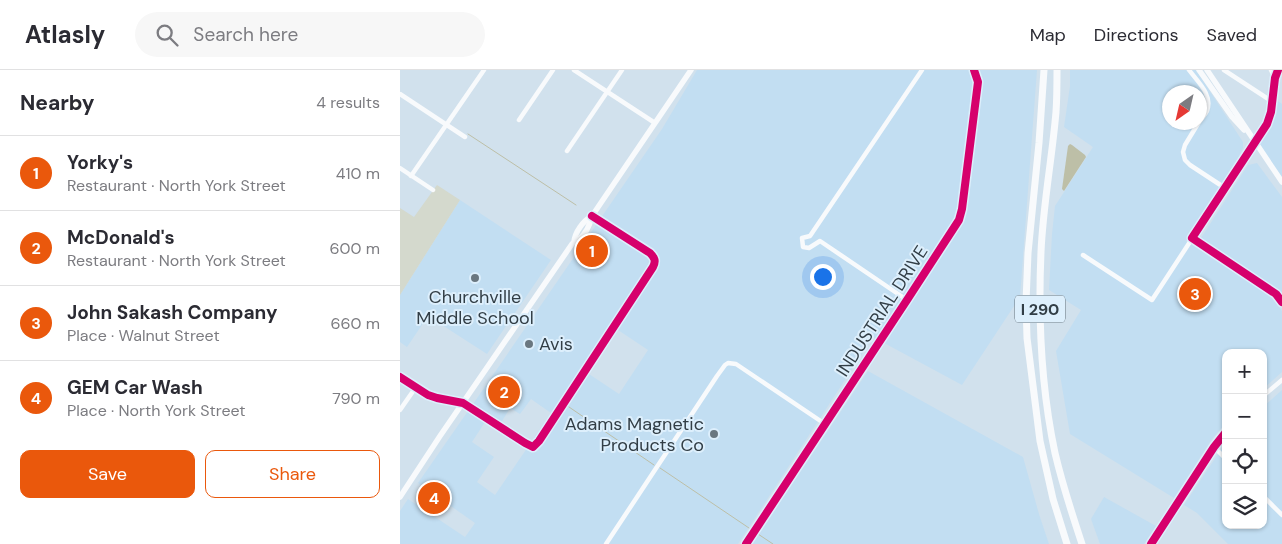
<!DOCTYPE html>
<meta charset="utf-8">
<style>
body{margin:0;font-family:"DM Sans",sans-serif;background:#f7f7f7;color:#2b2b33}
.controls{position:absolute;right:15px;bottom:15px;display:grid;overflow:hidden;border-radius:10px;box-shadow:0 1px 4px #0004}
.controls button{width:45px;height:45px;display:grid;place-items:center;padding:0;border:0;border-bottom:1px solid #e1e1e2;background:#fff;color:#2b2b33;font:25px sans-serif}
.compass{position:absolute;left:762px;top:15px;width:45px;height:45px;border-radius:50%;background:#fff;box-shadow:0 1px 4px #0004;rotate:214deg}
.you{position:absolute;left:422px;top:206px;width:18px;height:18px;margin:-12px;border:4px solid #fff;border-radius:50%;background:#1a73e8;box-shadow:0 0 0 8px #1a73e833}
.badge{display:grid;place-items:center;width:32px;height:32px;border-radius:50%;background:#ea580c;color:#fff;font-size:16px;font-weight:700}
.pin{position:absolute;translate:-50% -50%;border:2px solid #fff;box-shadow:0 1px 5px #0006}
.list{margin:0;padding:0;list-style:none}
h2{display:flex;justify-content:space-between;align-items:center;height:65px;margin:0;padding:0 20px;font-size:21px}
h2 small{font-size:16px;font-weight:400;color:#7c7c81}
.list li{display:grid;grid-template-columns:32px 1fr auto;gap:15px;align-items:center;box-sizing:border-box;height:75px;padding:0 20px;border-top:1px solid #e1e1e2}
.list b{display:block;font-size:19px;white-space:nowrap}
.list p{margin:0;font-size:16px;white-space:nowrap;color:#7c7c81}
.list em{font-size:16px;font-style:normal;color:#7c7c81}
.actions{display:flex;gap:10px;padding:15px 20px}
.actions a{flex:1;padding:11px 0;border:1px solid #ea580c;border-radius:10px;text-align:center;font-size:18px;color:#ea580c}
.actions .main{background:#ea580c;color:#fff}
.icon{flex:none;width:28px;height:28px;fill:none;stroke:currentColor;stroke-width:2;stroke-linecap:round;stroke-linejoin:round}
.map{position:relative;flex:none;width:882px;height:474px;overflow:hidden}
header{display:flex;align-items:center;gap:30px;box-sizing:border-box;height:70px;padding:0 25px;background:#fff;border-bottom:1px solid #e1e1e2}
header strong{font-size:24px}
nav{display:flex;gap:28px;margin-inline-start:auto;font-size:18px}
.search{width:350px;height:45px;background:#f7f7f7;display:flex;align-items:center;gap:12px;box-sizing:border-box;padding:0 18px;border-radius:28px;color:#7c7c81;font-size:19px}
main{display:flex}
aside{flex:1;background:#fff}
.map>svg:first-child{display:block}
</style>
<header>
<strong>Atlasly</strong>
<div class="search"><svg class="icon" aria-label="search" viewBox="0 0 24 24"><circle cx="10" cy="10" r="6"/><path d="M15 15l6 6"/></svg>Search here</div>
<nav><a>Map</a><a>Directions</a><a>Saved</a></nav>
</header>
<main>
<aside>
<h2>Nearby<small>4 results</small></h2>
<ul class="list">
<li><span class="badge">1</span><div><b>Yorky's</b><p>Restaurant · North York Street</p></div><em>410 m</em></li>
<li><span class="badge">2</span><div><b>McDonald's</b><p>Restaurant · North York Street</p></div><em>600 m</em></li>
<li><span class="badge">3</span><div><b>John Sakash Company</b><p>Place · Walnut Street</p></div><em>660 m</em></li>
<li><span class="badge">4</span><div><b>GEM Car Wash</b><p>Place · North York Street</p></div><em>790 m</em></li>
</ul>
<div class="actions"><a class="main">Save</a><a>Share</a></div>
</aside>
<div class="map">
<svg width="882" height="474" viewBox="0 0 882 474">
<rect width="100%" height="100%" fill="#d1e1ed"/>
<g fill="#c2def2" fill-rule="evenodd">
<path d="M297,0H637L620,227L562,315L473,267L338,474H0V441L8,429L65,467L75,453L18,413L68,341L85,352L72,372L94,387L77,412L95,425L151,343L131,329L120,344L110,338L99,356L73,334L262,59ZM215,258L248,280L219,324L186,302Z"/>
<path d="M670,0H796L843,72V78L838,88L786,171L870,226L882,241V302L863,319V283H826V353L812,369L774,428L670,364L656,281L681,240L649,220L652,164L655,136L693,77L664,57L670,16ZM769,22H799V52H769Z"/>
<path d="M875,29L882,34V109L857,72L869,54Z"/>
<path d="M857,93L882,127V230L872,220L801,168L848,95Z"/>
<path d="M60,130L151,190L87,284L28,246L7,277L0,272V225Z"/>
<path d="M468,301L623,387L639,444L649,474H352Z"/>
<path d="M882,320V474H828L797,443L784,435L826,372V455H863V337Z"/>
<path d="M704,427L756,456L744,474H700L691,449Z"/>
</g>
<path fill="#d4d9cd" d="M37,115L60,130L0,225V138L14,147Z"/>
<path fill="#bdbfa7" d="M670,74L672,75L685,85L686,87L664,121L662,119L668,76Z"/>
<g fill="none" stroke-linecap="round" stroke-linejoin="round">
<g stroke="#bdbfa7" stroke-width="1">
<path d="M68,64L176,135"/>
<path d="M169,337L254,395"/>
<path d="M260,398L349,458"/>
<path d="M358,464L373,474"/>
</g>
<g stroke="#f8fafc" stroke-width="4.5">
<path d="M174,0L255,53"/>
<path d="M789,0C798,12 813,25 807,41C805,45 802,48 799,52"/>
<path d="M824,0L873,32"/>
<path d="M871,0L875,8"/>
<path d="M0,24L65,67"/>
<path d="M119,50L153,0"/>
<path d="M799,52L785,75L783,82L785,90L790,95L825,118"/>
<path d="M167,81L222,0"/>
<path d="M0,98L33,120"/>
<path d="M11,106L84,0"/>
<path d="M792,168L876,224L882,232"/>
<path d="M683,185L752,230L867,54L871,42L875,8L878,0"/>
<path d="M507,230L420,171L409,178L403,177L402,168L410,166L522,0"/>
<path d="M0,307L28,325L37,328L63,333L125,373L133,377L139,371L253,197C256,191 255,188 250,183L192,146"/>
<path d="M863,326L882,310"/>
<path d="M0,340L16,317"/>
<path d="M814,377L826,389"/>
<path d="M863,426L882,445"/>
<path d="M206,474L317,306L325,295L328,293L336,294L425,354"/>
<path d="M346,474L507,230L559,150L562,139L578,12L574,0"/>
<path d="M751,474L814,377L826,362"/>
</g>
<g stroke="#f8fafc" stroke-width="5.5">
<path d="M799,0L832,47L844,60"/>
<path d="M807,0L882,112"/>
<path d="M174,172C175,162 183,151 192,146"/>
<path d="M0,427L40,366L172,174C174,172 177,171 179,169C186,164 190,154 192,146L291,0"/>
</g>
<g stroke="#f8fafc" stroke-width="7">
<path d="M644,0L639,73L628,183L626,232L627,268L640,371L653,429L667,474"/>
<path d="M657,0C657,14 657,28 656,42C652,89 643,135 641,182C638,249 641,317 655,383C662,413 672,444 682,474"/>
</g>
<g stroke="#ddeffc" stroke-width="11">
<g id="cycleway">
<path d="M878,0L875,8L871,42L867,54L792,168L876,224L882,232"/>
<path d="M0,307L28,325L37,328L63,333L125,373L133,377L139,371L253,197C256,191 255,188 250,183L192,146"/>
<path d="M346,474L507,230L559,150L562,139L578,12L574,0"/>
<path d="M751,474L814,377L826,362"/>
</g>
</g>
<use href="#cycleway" stroke="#d6006c" stroke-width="8"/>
</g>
<g fill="#6a7780" stroke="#ddeffc" stroke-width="2">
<circle cx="75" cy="208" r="5"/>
<circle cx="129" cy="274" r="5"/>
<circle cx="314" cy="364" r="5"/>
</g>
<g text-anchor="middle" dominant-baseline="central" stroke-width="4" stroke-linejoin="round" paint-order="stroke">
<rect fill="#ddeffc" stroke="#65737d" stroke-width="1" x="615" y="225.5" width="50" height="27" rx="4"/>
<g font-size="16" font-weight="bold" fill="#323e46">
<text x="640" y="239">I 290</text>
</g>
<g font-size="18" fill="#323e46" stroke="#ddeffc">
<text x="75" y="227">Churchville<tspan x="75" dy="21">Middle School</tspan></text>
<text x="139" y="274" text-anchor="start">Avis</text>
<text x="304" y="354" text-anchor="end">Adams Magnetic<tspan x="304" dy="21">Products Co</tspan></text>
</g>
<g font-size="18" fill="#323e46" stroke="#ddeffc">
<text transform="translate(482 241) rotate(-57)">INDUSTRIAL DRIVE</text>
</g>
</g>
</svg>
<div class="controls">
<button>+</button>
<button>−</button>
<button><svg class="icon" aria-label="locate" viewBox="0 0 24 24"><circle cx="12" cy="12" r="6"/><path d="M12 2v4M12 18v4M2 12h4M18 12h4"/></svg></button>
<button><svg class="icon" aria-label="layers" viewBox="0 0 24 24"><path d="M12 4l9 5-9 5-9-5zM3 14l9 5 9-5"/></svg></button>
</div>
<svg class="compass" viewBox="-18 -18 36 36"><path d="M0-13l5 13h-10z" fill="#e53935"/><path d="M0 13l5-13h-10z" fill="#7c7c81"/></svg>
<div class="you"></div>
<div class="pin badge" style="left:192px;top:181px">1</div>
<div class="pin badge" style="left:104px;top:322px">2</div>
<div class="pin badge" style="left:795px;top:224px">3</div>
<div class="pin badge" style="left:34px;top:428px">4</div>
</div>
</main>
